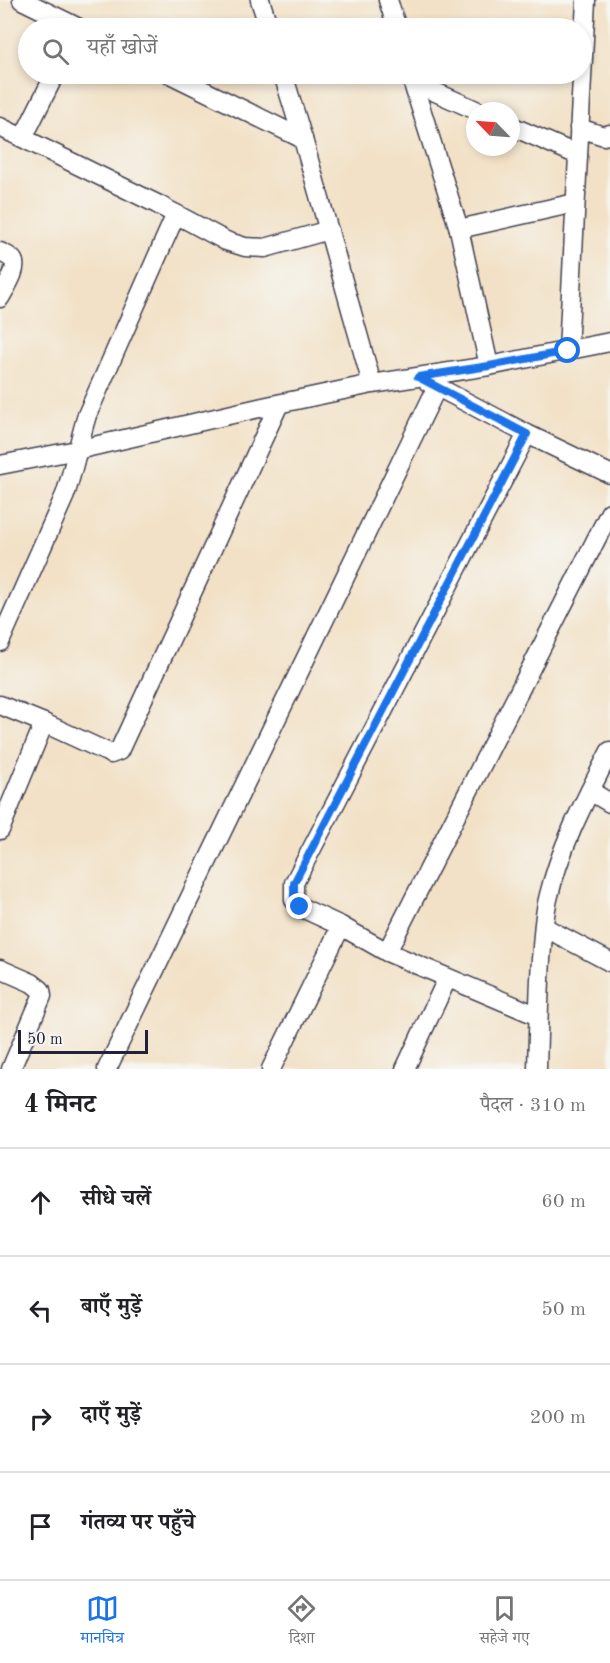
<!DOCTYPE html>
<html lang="hi">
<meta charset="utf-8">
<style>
body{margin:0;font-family:"Old Standard TT","Noto Serif Devanagari",serif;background:#f6f6f6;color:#202124}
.compass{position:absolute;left:466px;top:102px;width:54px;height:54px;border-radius:50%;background:#fff;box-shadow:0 3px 9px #0003;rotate:295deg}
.scale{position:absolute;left:18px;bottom:15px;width:130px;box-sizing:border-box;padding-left:6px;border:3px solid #22223b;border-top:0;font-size:16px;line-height:21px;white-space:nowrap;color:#22223b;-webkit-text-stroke:4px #f6f6f2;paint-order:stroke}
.stop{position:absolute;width:18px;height:18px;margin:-14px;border:4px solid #1a73e8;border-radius:50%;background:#fff}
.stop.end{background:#1a73e8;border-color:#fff;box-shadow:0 2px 6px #0008}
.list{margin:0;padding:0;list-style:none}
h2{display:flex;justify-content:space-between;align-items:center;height:78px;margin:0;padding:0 24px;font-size:26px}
h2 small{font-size:20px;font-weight:400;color:#757577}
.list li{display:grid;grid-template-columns:39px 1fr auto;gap:18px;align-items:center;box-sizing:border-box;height:108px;padding:0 24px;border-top:2px solid #e0e0e0}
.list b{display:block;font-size:22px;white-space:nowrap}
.list em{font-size:20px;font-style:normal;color:#757577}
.icon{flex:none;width:33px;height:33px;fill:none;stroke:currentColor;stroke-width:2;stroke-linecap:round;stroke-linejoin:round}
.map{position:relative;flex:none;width:610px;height:1069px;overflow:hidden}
.search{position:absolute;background:#fff;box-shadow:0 3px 9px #0003;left:18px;right:18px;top:18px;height:66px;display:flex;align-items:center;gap:15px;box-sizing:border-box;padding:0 21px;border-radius:33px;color:#757577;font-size:22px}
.sheet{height:510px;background:#fff}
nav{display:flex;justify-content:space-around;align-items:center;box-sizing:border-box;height:84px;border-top:2px solid #e0e0e0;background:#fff;font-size:16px;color:#757577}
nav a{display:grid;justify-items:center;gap:3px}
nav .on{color:#1a73e8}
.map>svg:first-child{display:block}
</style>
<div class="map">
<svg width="610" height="1069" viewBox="0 0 610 1069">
<rect width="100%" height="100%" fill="#f6f6f2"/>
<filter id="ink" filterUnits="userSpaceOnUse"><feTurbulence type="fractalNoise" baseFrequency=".0167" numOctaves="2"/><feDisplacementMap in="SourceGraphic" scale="12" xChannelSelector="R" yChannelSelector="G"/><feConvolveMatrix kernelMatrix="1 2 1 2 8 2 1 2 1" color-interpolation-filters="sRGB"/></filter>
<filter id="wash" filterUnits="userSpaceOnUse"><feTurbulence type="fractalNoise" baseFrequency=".008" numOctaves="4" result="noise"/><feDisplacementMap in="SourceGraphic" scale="24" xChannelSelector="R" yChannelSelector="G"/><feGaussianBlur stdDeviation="1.35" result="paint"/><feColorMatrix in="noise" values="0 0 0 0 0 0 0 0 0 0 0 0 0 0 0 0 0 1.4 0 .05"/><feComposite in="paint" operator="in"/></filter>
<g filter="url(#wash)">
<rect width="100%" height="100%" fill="#f2e1c6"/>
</g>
<g filter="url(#ink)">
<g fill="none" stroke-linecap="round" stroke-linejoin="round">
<g stroke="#413f50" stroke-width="21">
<g id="minor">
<path d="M22,0L79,28"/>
<path d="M260,0L269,28"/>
<path d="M388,0L397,28"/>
<path d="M170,74L303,139"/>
<path d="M283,74L303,139L372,384"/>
<path d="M410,74L459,229L489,366"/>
<path d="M413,82L478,111"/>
<path d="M511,126L578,155"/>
<path d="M0,127L157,204L226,241L245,247L265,248L329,230"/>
<path d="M579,128L604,136L610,134"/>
<path d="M23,138L55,74"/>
<path d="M459,229L575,203"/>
<path d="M0,252C4,254 10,256 13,260C19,269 4,290 0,298"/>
<path d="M568,351L586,0"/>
<path d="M428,382L527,434L610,474"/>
<path d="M527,434L294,883V900L300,907L341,926L387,952L538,1016"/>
<path d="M0,465L77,450L263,407L372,384L489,366L610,342"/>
<path d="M0,642L65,495C74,468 79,441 87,415L176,214"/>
<path d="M0,705L44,723L107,752L111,754L119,751L279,404"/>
<path d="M590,791L610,803"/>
<path d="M0,830L44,723"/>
<path d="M544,927L610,962"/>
<path d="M387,952L610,512"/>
<path d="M0,969L32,983L41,990L42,996L11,1069"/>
<path d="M107,1069L437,387"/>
<path d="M271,1069L341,926"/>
<path d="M405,1069L447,979"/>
<path d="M537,1069C538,1032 539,996 541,959C543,939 543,919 548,899C560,847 586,798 610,751"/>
</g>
</g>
<use href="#minor" stroke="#fff" stroke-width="18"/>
</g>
</g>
<g fill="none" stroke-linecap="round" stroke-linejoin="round" filter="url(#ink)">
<path stroke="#1a73e8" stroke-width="8" d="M300,907L294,900V883L527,434L418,377L489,366L568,351"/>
</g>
</svg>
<svg class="compass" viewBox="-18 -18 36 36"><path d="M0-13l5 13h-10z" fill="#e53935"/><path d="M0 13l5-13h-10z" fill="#757577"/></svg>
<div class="scale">50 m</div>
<div class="stop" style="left:568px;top:351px"></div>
<div class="stop end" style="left:300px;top:907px"></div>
<div class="search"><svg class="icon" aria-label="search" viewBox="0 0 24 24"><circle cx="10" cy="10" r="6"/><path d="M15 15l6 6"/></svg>यहाँ खोजें</div>
</div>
<section class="sheet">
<h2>4 मिनट<small>पैदल · 310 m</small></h2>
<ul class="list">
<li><svg class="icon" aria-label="ahead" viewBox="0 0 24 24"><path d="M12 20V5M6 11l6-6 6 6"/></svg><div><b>सीधे चलें</b></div><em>60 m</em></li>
<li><svg class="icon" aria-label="left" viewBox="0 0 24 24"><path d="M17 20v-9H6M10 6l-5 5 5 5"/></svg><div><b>बाएँ मुड़ें</b></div><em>50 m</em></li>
<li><svg class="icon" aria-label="right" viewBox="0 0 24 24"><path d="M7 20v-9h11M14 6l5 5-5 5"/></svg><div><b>दाएँ मुड़ें</b></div><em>200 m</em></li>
<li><svg class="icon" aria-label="arrive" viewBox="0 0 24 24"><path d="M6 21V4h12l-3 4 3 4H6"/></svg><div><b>गंतव्य पर पहुँचे</b></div></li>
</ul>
</section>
<nav>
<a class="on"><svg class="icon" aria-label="map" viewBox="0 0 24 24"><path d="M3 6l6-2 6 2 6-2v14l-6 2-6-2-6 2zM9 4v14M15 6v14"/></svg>मानचित्र</a>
<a><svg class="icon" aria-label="directions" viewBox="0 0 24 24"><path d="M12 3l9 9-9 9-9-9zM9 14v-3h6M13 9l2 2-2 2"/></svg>दिशा</a>
<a><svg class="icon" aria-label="saved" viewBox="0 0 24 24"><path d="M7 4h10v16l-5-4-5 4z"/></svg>सहेजे गए</a>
</nav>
